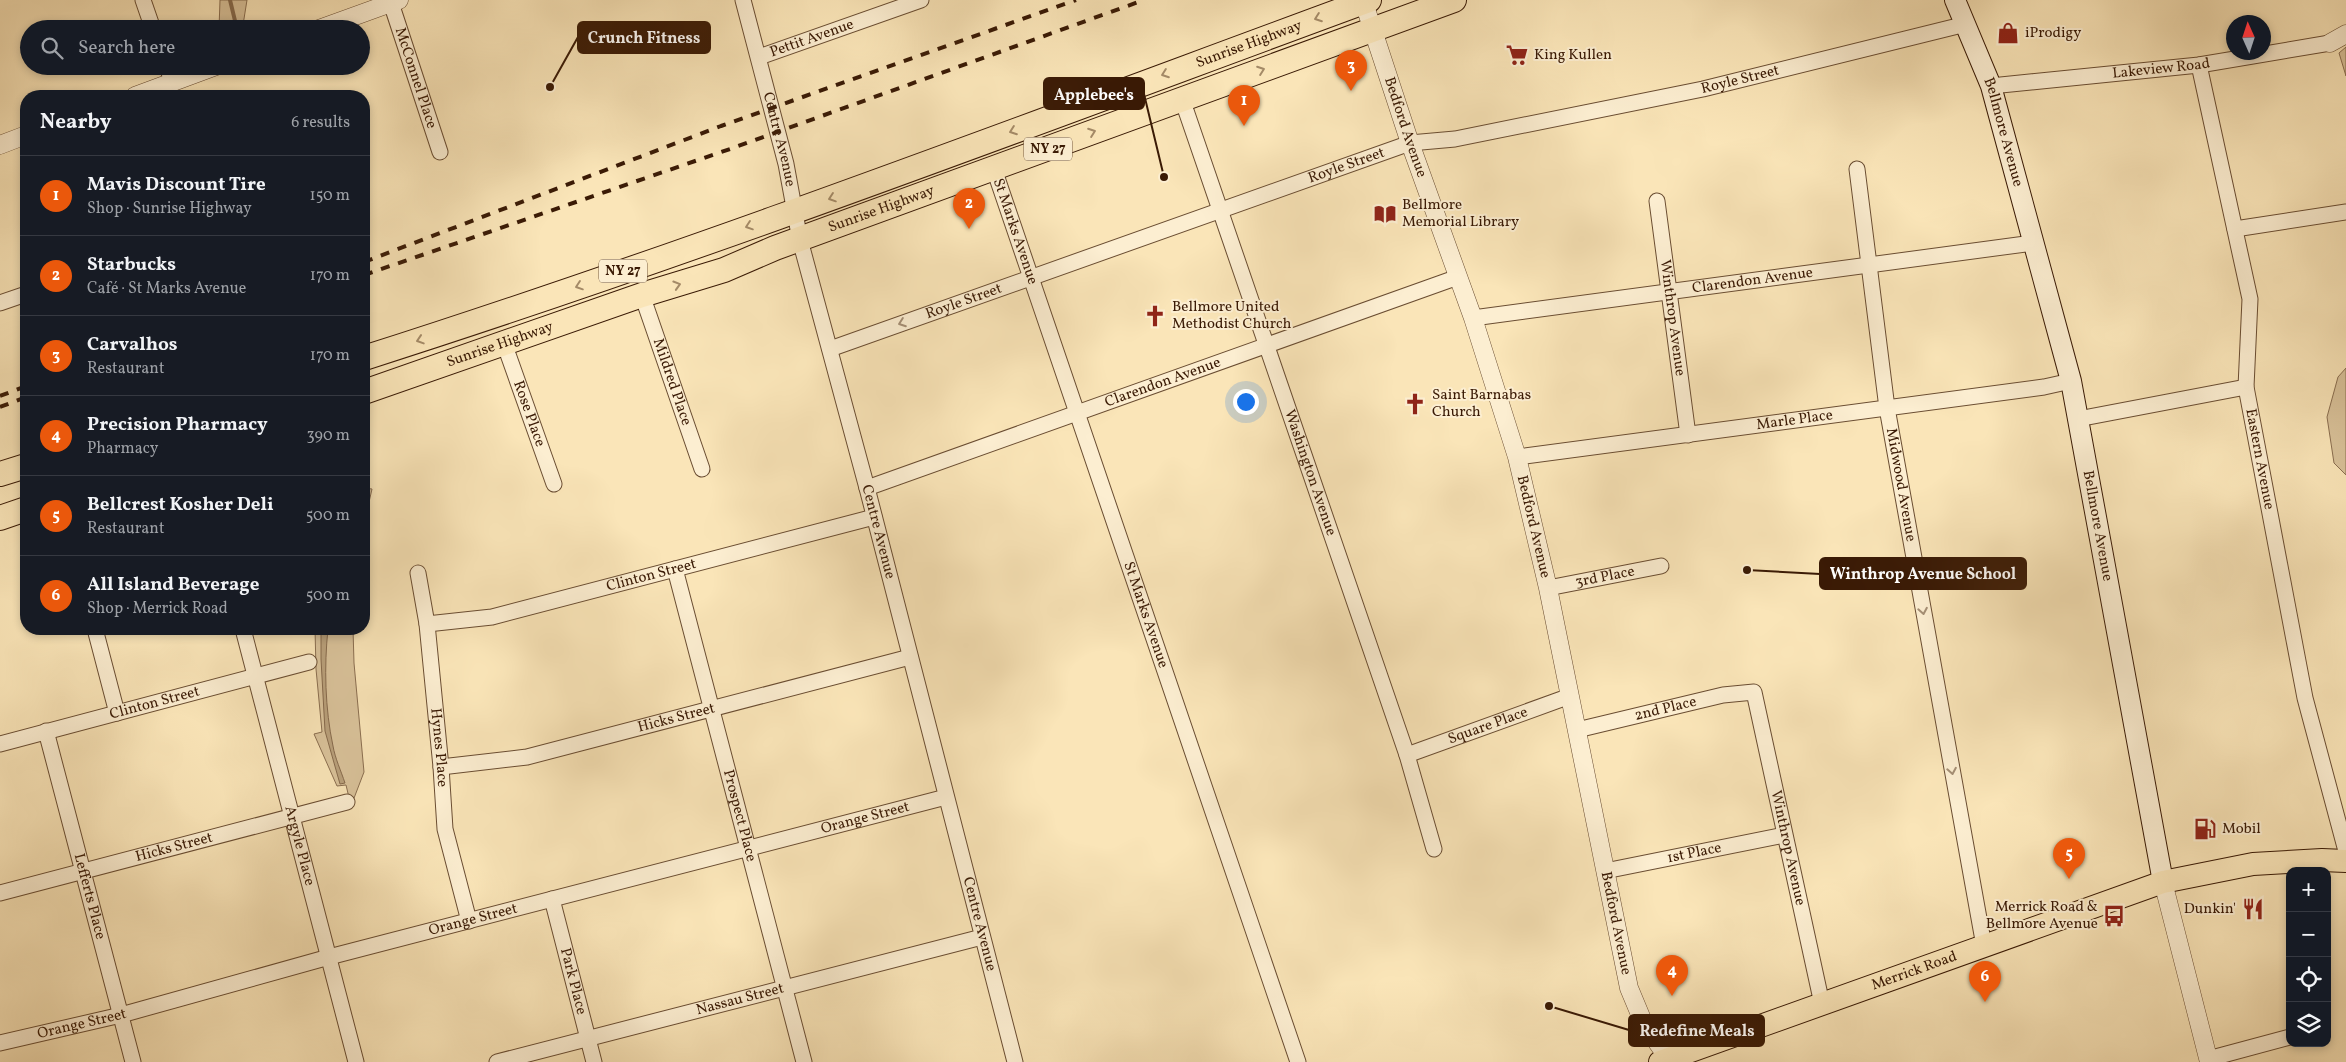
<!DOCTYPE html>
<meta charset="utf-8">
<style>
body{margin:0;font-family:Vollkorn,serif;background:#242831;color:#f1f3f6}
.controls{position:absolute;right:15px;bottom:15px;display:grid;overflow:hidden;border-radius:10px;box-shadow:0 2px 8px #0003}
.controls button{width:45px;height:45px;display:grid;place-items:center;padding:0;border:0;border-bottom:1px solid #363941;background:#171b24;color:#f1f3f6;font:25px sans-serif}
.compass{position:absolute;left:2226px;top:15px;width:45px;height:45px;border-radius:50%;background:#171b24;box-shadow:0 2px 8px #0003;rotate:357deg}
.you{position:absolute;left:1245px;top:401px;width:18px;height:18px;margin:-12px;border:4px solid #fff;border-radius:50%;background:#1a73e8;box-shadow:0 0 0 8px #1a73e833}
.badge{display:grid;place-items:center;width:32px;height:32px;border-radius:50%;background:#ea580c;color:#fff;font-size:16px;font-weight:700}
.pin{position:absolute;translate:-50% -41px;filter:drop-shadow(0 1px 2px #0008)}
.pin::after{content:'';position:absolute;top:26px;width:18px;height:15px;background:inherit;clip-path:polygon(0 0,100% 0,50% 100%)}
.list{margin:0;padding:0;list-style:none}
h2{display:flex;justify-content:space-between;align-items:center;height:65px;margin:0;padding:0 20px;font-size:21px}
h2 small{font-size:16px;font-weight:400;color:#9ea1a6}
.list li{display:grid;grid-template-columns:32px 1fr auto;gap:15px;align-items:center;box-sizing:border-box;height:80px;padding:0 20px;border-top:1px solid #363941}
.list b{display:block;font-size:19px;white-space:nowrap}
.list p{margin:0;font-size:16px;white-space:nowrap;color:#9ea1a6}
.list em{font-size:16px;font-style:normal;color:#9ea1a6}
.icon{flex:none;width:28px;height:28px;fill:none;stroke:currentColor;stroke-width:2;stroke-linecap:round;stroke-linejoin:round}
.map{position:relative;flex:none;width:2346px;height:1062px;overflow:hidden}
.search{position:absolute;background:#171b24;box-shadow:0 2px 8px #0003;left:20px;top:20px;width:350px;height:55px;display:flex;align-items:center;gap:12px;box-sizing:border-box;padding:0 18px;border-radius:28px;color:#9ea1a6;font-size:19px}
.panel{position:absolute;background:#171b24;box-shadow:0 2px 8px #0003;left:20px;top:90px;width:350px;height:545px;border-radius:20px}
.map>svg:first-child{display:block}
</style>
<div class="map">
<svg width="2346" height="1062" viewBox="0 0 2346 1062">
<rect width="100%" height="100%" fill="#fae5b8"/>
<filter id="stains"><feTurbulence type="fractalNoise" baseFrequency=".004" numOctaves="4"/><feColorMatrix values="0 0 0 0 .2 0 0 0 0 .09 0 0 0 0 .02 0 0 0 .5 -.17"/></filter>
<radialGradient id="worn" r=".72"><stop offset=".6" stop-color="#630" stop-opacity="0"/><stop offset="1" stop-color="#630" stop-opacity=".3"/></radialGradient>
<g fill="#d9c29a" stroke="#8a6e50">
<path d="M220,0H247L243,25L240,29H219Z"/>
<path d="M2346,47V76L2339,53Z"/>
<path d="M2346,368V475L2334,463L2327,417L2338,377Z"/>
<path d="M364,488L372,489L364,524Z"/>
<path d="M315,629H353L354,663L364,772L351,806L346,785L337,786L314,734L322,732L316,669Z"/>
</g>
<path fill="#b9a07b" stroke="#866a4c" d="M321,629H328C324,666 325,709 333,746C335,758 341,771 345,783L340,784L325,731L321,659Z"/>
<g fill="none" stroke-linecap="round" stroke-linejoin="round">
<path stroke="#866a4c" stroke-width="4" d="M230,0L237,29"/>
<g stroke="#6a4d32" stroke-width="17">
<g id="minor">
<path d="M143,0L153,29"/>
<path id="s1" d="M743,0L786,164L800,240L867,488L1015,1062"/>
<path id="s2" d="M391,3L440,152"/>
<path id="s3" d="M759,57L921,0"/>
<path id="s4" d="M2199,65L2250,299L2246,387L2305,698L2346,851"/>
<path d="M167,66L172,82"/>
<path id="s5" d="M1991,86L2199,65L2330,43"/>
<path id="s6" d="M1182,99L1407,755L1434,849"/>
<path id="s7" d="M994,169L1298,1062"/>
<path id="s8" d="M1857,169L1887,408L1984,946"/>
<path id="s9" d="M1657,201L1688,435"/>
<path d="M2235,229L2346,212"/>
<path id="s10" d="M642,295L702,469"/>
<path d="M0,303L26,294"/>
<path id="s11" d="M1473,318L2033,243"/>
<path id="s12" d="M504,343L554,484"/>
<path id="s13" d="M830,349L1410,143L1455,139L1703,89L1966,24"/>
<path d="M2078,419L2246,387"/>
<path id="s14" d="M1517,457L2044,387L2071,381"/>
<path id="s15" d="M867,488L1458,277"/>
<path id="s16" d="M675,569L804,1062"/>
<path id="s17" d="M418,573L427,624L441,767L445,829L469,921"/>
<path id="s18" d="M1548,588L1661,566"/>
<path id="s19" d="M427,624L492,617L874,517"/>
<path d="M95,629L117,713"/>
<path id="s20" d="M243,629L356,1062"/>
<path id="s21" d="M1577,730L1723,695L1754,692L1822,1004"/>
<path id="s22" d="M46,731L133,1062"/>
<path id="s23" d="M0,744L309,662"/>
<path id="s24" d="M1407,755L1570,696"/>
<path id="s25" d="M441,767L527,757L910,657"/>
<path id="s26" d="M1605,871L1784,835"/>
<path id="s27" d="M0,893L347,802"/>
<path id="s28" d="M552,899L594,1062"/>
<path id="s29" d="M0,1043L121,1015L329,957L946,797"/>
<path d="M2208,1059L2290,1037"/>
<path id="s30" d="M497,1062L982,937"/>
</g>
</g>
<g stroke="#6a4d32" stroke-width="19">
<g id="tertiary">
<path id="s31" d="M1363,0L1410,143L1473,318L1517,457L1548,588L1629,988L1644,1024L1669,1059"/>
<path d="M319,29L399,0"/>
<path d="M2330,43L2346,34"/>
<path d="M135,96L216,66"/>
<path d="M0,145L26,135"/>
<path d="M2163,882L2209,1062"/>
</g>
</g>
<g stroke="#3a1a05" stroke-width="22">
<g id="secondary">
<path id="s32" d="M1955,0L1991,86L2071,381L2163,882"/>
</g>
</g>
<g stroke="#3a1a05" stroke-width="24">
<g id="primary">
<path id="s33" d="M1660,1062L2163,882L2253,864L2322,860L2346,861"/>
</g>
</g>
<g stroke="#3a1a05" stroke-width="26">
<g id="trunk">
<path id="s34" d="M364,358C703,250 1035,123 1369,0"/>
<path id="s35" d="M364,392L642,295L724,270L775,248L1454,0"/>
<path d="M0,474L26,466"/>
<path d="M0,518L26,509"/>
</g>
</g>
<use href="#minor" stroke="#fceed1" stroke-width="15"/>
<use href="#tertiary" stroke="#fceed1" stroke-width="18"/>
<use href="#secondary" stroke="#fceed1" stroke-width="20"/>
<use href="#primary" stroke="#fae5b8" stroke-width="22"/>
<use href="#trunk" stroke="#fae5b8" stroke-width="24"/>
<g stroke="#3a1a05" stroke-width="4" stroke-dasharray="9 9" stroke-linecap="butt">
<path d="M364,262L721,126L1076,0"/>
<path d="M364,275L730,149L1144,0"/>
<path d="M0,396L26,386"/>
<path d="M0,407L26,397"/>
</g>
</g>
<defs><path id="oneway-chevron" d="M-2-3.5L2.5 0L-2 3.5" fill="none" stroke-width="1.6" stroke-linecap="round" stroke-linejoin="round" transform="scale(1.25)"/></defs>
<g stroke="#a48a67">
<use href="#oneway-chevron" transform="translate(1318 18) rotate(160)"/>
<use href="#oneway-chevron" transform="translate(1261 70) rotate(-20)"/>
<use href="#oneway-chevron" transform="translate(1165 74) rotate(160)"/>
<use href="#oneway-chevron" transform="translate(1013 131) rotate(160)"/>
<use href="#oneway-chevron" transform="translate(1092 132) rotate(-20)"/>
<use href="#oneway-chevron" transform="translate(832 198) rotate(161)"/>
<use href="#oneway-chevron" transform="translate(749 226) rotate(161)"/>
<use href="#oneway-chevron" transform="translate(677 285) rotate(-17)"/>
<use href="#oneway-chevron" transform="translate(579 286) rotate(161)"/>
<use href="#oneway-chevron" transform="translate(420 340) rotate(162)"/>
</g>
<g stroke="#a58f75">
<use href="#oneway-chevron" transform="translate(902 323) rotate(160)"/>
<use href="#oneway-chevron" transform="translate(1923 611) rotate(80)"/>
<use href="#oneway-chevron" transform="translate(1952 771) rotate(80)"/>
</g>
<defs>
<g id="shop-bare" transform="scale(1.725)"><path d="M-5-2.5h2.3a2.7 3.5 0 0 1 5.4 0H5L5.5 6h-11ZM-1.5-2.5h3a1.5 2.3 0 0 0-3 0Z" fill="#8f2418" stroke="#fceed1" stroke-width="2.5" paint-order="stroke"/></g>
<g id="supermarket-bare" transform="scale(1.725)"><path d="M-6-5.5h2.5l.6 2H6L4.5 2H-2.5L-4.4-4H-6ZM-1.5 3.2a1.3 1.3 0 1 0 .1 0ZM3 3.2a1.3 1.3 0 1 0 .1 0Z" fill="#8f2418" stroke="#fceed1" stroke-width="2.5" paint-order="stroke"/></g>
<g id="library-bare" transform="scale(1.725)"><path d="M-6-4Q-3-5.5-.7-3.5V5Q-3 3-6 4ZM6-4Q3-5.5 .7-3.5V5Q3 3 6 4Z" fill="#8f2418" stroke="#fceed1" stroke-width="2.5" paint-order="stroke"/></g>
<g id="church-bare" transform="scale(1.725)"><path d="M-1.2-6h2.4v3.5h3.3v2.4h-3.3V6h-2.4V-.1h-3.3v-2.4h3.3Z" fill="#8f2418" stroke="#fceed1" stroke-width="2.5" paint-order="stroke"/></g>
<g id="fuel-bare" transform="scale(1.725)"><path d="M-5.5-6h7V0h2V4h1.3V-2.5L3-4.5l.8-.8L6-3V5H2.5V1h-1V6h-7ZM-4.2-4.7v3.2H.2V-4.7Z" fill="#8f2418" stroke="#fceed1" stroke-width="2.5" paint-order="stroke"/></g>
<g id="restaurant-bare" transform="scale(1.725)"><path d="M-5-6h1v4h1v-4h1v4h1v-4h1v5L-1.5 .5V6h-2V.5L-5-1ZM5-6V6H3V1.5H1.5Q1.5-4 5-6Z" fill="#8f2418" stroke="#fceed1" stroke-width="2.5" paint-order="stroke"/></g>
<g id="bus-bare" transform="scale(1.725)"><path d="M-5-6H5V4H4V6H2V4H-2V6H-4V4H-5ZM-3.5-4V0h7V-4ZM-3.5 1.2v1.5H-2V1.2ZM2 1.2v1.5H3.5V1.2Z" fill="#8f2418" stroke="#fceed1" stroke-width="2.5" paint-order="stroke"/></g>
</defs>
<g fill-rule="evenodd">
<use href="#shop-bare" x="2008" y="33"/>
<use href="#supermarket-bare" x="1517" y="55"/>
<use href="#library-bare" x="1385" y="214"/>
<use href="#church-bare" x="1155" y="316"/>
<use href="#church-bare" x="1415" y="404"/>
<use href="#fuel-bare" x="2205" y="829"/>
<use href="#restaurant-bare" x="2253" y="909"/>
<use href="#bus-bare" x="2114" y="916"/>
</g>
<g text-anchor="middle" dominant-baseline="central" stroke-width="4" stroke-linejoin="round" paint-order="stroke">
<g fill="#fceed1" stroke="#745a42" stroke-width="1">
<rect x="1024" y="137.5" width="48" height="23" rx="4"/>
<rect x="599" y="259.5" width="48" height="23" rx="4"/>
</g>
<g font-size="14" font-weight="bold" fill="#3a1a05">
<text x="1048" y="149">NY 27</text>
<text x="623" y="271">NY 27</text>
</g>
<g font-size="15" fill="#3a1a05" stroke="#fceed1" text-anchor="start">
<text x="2025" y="33">iProdigy</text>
<text x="1534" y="55">King Kullen</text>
<text x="1402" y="205">Bellmore<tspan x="1402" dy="17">Memorial Library</tspan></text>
<text x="1172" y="307">Bellmore United<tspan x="1172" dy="17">Methodist Church</tspan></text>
<text x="1432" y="395">Saint Barnabas<tspan x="1432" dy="17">Church</tspan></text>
<text x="2222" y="829">Mobil</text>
<text x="2098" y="907" text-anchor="end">Merrick Road &amp;<tspan x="2098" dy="17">Bellmore Avenue</tspan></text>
<text x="2236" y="909" text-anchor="end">Dunkin'</text>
</g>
<g font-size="15" fill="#3a1a05" stroke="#fceed1">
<text stroke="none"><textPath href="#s3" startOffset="56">Pettit Avenue</textPath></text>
<text stroke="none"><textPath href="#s34" startOffset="939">Sunrise Highway</textPath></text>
<text stroke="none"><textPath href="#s5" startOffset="171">Lakeview Road</textPath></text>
<text stroke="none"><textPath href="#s2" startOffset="79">McConnel Place</textPath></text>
<text stroke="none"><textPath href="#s13" startOffset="952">Royle Street</textPath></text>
<text stroke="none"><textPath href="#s31" startOffset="134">Bedford Avenue</textPath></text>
<text stroke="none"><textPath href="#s32" startOffset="141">Bellmore Avenue</textPath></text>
<text stroke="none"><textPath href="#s1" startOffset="144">Centre Avenue</textPath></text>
<text stroke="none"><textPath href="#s13" startOffset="548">Royle Street</textPath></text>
<text stroke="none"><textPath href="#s35" startOffset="549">Sunrise Highway</textPath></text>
<text stroke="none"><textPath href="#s7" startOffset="66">St Marks Avenue</textPath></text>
<text stroke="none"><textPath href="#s11" startOffset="282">Clarendon Avenue</textPath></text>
<text stroke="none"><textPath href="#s13" startOffset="142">Royle Street</textPath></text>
<text stroke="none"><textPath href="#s9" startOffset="118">Winthrop Avenue</textPath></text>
<text stroke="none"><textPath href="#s35" startOffset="144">Sunrise Highway</textPath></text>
<text stroke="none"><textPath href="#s10" startOffset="92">Mildred Place</textPath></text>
<text stroke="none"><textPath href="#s15" startOffset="314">Clarendon Avenue</textPath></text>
<text stroke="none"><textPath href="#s12" startOffset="75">Rose Place</textPath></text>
<text stroke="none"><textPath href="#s14" startOffset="280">Marle Place</textPath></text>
<text stroke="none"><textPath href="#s4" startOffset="401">Eastern Avenue</textPath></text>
<text stroke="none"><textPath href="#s6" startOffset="395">Washington Avenue</textPath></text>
<text stroke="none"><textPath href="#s8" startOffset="319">Midwood Avenue</textPath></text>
<text stroke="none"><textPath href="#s31" startOffset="554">Bedford Avenue</textPath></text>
<text stroke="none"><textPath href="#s32" startOffset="546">Bellmore Avenue</textPath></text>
<text stroke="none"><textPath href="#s1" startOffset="549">Centre Avenue</textPath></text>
<text stroke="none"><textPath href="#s19" startOffset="230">Clinton Street</textPath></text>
<text stroke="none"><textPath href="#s18" startOffset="58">3rd Place</textPath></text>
<text stroke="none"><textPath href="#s7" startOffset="471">St Marks Avenue</textPath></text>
<text stroke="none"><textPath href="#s23" startOffset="160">Clinton Street</textPath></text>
<text stroke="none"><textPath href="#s21" startOffset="91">2nd Place</textPath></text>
<text stroke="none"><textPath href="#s25" startOffset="241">Hicks Street</textPath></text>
<text stroke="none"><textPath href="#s24" startOffset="86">Square Place</textPath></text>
<text stroke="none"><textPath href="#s17" startOffset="176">Hynes Place</textPath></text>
<text stroke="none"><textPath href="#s16" startOffset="255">Prospect Place</textPath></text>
<text stroke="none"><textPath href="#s29" startOffset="894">Orange Street</textPath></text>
<text stroke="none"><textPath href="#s20" startOffset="224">Argyle Place</textPath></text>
<text stroke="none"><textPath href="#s27" startOffset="180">Hicks Street</textPath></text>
<text stroke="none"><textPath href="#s21" startOffset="341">Winthrop Avenue</textPath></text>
<text stroke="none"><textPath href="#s26" startOffset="91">1st Place</textPath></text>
<text stroke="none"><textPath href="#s22" startOffset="171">Lefferts Place</textPath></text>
<text stroke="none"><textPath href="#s29" startOffset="489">Orange Street</textPath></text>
<text stroke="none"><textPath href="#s1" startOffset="954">Centre Avenue</textPath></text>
<text stroke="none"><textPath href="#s31" startOffset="959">Bedford Avenue</textPath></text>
<text stroke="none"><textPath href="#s33" startOffset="270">Merrick Road</textPath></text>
<text stroke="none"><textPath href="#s28" startOffset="85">Park Place</textPath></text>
<text stroke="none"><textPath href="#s30" startOffset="251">Nassau Street</textPath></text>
<text stroke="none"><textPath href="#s29" startOffset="84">Orange Street</textPath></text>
</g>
</g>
<path fill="none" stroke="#3a1a05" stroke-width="2" d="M550 87L578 37M1164 177L1144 94M1747 570L1820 574M1549 1006L1629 1030"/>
<g fill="#3a1a05" stroke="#fceed1" stroke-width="2">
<circle cx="550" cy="87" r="5"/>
<circle cx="1164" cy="177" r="5"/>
<circle cx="1747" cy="570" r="5"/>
<circle cx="1549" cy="1006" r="5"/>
</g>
<g fill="#3a1a05" stroke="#3a1a05" stroke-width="2">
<rect x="578" y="22" width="132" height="31" rx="5"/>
<rect x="1044" y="78" width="100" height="31" rx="5"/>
<rect x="1820" y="558" width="206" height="31" rx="5"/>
<rect x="1629" y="1015" width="135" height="31" rx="5"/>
</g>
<g font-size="16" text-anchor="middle" font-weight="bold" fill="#fff">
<text x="644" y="43">Crunch Fitness</text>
<text x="1094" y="100">Applebee's</text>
<text x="1923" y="579">Winthrop Avenue School</text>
<text x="1697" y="1036">Redefine Meals</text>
</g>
<rect width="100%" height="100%" filter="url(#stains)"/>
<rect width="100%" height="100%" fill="url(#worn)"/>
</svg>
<div class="controls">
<button>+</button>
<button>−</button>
<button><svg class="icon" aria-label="locate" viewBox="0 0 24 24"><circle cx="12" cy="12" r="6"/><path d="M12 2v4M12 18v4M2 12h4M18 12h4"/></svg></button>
<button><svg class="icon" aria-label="layers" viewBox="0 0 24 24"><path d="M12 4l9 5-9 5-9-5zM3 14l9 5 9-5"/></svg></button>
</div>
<svg class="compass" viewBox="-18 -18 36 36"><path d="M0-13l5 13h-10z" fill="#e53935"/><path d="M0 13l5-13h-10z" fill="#9ea1a6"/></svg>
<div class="you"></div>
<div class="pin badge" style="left:1244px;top:126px">1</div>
<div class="pin badge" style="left:969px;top:229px">2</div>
<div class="pin badge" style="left:1351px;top:91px">3</div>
<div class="pin badge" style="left:1672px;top:996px">4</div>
<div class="pin badge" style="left:2069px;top:879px">5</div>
<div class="pin badge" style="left:1985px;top:1002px">6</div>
<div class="search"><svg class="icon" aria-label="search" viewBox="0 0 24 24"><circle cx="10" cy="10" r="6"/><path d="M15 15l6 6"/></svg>Search here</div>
<section class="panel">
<h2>Nearby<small>6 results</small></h2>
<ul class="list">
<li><span class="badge">1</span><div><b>Mavis Discount Tire</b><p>Shop · Sunrise Highway</p></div><em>150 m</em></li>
<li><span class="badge">2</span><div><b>Starbucks</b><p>Café · St Marks Avenue</p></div><em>170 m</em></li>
<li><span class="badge">3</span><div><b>Carvalhos</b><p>Restaurant</p></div><em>170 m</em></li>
<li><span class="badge">4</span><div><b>Precision Pharmacy</b><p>Pharmacy</p></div><em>390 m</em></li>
<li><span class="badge">5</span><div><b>Bellcrest Kosher Deli</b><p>Restaurant</p></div><em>500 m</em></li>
<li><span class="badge">6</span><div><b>All Island Beverage</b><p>Shop · Merrick Road</p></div><em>500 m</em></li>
</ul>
</section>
</div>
